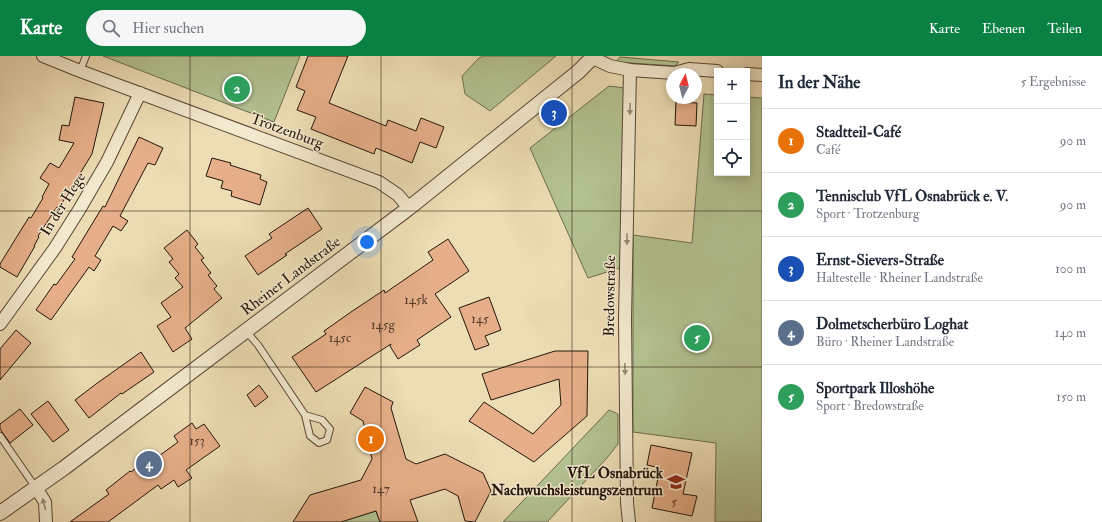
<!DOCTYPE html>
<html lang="de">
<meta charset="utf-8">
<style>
body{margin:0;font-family:"IM FELL Double Pica",serif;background:#f6f6f7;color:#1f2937}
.controls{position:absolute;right:12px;top:12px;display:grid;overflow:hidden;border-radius:0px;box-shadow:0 2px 10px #0003}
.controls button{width:36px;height:36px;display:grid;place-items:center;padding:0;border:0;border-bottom:1px solid #e0e1e3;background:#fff;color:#1f2937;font:20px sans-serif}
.compass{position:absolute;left:666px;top:12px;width:36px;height:36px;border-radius:50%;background:#fff;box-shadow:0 2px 10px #0003;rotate:7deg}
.you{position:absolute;left:367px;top:186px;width:14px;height:14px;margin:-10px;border:3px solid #fff;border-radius:50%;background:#1a73e8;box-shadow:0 0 0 6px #1a73e833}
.badge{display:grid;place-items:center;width:26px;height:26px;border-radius:50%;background:#0b8043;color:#fff;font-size:13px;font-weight:700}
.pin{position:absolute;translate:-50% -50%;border:2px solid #fff;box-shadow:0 1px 4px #0006}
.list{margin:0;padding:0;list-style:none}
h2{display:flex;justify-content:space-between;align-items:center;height:52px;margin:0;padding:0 16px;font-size:17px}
h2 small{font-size:13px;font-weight:400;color:#747a83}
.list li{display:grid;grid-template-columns:26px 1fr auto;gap:12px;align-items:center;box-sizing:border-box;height:64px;padding:0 16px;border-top:1px solid #e0e1e3}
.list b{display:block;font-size:15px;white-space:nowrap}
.list p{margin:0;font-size:13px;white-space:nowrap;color:#747a83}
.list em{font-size:13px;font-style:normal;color:#747a83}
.icon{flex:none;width:22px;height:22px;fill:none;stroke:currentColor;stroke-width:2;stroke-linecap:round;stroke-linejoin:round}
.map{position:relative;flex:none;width:762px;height:466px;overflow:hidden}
header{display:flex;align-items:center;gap:24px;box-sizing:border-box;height:56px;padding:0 20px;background:#0b8043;color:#fff}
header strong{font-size:19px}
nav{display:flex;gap:22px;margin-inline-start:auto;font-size:14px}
.search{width:280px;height:36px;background:#f6f6f7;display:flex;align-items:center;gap:10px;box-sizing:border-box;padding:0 14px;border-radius:22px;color:#747a83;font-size:15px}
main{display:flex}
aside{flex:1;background:#fff}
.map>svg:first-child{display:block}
</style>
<header>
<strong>Karte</strong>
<div class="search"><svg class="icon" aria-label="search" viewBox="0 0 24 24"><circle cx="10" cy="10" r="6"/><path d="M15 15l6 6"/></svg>Hier suchen</div>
<nav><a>Karte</a><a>Ebenen</a><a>Teilen</a></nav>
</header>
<main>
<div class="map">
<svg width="762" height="466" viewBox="0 0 762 466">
<rect width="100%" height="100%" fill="#edddb4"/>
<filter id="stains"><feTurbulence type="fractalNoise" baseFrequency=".005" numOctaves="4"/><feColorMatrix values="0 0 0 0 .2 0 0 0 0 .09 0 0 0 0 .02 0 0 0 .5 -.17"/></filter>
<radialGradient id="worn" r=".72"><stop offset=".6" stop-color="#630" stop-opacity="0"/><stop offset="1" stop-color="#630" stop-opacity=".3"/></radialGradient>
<g fill="#b3c291" stroke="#6c6c4e">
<path d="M103,0H300L274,66Z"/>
<path d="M483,0H556L490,55L465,38L462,20L479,2Z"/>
<path d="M620,1L679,6L675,10L616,6Z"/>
<path d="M609,30L625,32L620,212L588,222L530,92Z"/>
<path d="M704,38L717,39V117H747V41L762,42V466H715L716,387L633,376V179L692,187Z"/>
<path d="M609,354L618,358V388L607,402L547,466H503Z"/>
<path d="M376,455L380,466H341Z"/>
</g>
<g fill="#e6af89" stroke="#24150b">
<path d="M308,0H348L329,47L386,70L388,64L416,75L421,62L444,71L436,92L420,86L412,107L376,92L374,98L311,73L316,61L297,54L305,35L296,31Z"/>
<path d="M75,41L104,47L92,98L59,152L57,151L38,180L39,181L34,190H35L17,221L0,211V208L29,161L31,162L43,142L42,141L49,128L40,122L50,107L59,112L74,87L59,84L62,69L69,70Z"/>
<path d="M676,46L697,47L696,70L675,69Z"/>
<path d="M139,81L163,92L155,109L148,107L120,160L128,165L121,175L113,170L95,200L101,204L94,215L89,211L51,264L36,254L54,228L56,229L75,203L72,201L103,150L105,151Z"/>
<path d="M212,102L231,107L230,109L261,119L260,123L267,126L260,149L231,140L232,135L221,132L223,125L206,120Z"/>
<path d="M308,152L322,173L285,198L287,199L258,219L245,200L272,182L269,178Z"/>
<path d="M187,174L198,188L195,191L204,202L201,204L211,217L208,219L217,230L214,233L222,242L185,272L192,283L173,296L157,270L171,261L161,247L183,231L175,222L179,218L169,206L173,203L164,192Z"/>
<path d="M448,183L469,215L435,238L451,261L417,284L420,289L398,303L390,290L391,288L316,336L292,301L326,278L324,275L351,256L384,234L385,237L433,204L428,196Z"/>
<path d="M489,241L501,274L485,280L489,289L475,294L459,252Z"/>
<path d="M16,274L31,287L0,324V293Z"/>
<path d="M555,295H588L587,360L534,406L469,365L484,346L533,378L561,349L559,323L491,344L482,318Z"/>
<path d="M141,296L154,316L122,338L121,337L89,362L75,344L96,328Z"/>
<path d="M259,329L268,341L255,351L247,339Z"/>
<path d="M365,331L393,346L391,352L406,403L416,408L445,398L483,417L491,435L475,466L465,465L458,440L445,433L410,444L418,466H380L376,455L341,466H293L310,439L361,424L372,403L363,365L350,357Z"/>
<path d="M48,345L69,374L53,386L31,358Z"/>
<path d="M20,353L33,369L10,387L0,373V368Z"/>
<path d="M192,367L196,373L204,368L220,390L186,414L192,422L178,431L174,424L161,433L158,429L108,466H70L109,438L106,434L130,415L131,416L157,397L159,400L178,386L174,380Z"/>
<path d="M651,389L692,397L683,438L697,440L692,460L652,452L660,412L647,409Z"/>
</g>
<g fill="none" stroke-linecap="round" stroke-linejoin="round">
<g stroke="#564735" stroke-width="8">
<g id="service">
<path d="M80,15L86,0"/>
<path d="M246,275L258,289L305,359L310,380L319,387L327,384L330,373L322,364L305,359"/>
<path d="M0,380L36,432"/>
</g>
</g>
<g stroke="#564735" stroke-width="14">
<g id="minor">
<path d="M43,0L80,15L379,126L398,139L409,152"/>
<path d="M593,2L610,10L630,14L674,17L689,13L717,15"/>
<path d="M747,18L762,19"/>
<path d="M0,268L55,192L79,154L107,106L140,37"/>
<path d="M36,432L45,446L46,466"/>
<path d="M629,466L627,447L625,263L630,14"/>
</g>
</g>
<g stroke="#564735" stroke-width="16">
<path id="tertiary" d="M0,457L64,412L409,152L578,16L594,0"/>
</g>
<use href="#service" stroke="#f3e9ce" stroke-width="6"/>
<use href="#minor" stroke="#f3e9ce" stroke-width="12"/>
<use href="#tertiary" stroke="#f3e9ce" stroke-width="14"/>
</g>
<defs><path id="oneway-solid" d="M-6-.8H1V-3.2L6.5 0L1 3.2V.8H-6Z"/></defs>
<g fill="#968a76">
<use href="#oneway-solid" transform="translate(630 53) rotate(91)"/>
<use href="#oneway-solid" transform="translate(627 183) rotate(91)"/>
<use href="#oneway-solid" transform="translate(625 313) rotate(89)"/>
<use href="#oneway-solid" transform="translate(44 448) rotate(-105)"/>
</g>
<path fill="none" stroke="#24150b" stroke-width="1" stroke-opacity="0.55" d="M190,0V466M381,0V466M572,0V466M0,155H762M0,311H762"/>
<defs>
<g id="school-bare" transform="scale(1.38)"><path d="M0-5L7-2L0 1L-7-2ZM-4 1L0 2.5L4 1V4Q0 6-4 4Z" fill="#8f2418" stroke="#f3e9ce" stroke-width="2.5" paint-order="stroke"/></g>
</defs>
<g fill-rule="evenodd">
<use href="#school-bare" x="676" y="426"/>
</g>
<g text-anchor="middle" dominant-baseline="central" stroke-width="3" stroke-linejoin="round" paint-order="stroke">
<g font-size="13" fill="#543c2a">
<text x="416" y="244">145k</text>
<text x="480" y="263">145</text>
<text x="383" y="269">145g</text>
<text x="340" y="282">145c</text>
<text x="197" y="385">153</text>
<text x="381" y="433">147</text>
<text x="674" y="446">5</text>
</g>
<g font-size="15" fill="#24150b" stroke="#f3e9ce">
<text transform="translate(287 75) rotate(20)">Trotzenburg</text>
<text transform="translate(63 148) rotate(-58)">In der Hege</text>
<text transform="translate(291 220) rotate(-37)">Rheiner Landstraße</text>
<text transform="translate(610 240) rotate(-89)">Bredowstraße</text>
</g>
<g font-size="15" font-weight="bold" fill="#24150b" stroke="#f3e9ce" text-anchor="end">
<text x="663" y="417">VfL Osnabrück<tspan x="663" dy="17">Nachwuchsleistungszentrum</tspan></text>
</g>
</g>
<rect width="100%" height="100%" filter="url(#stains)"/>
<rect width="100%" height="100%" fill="url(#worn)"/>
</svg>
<div class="controls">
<button>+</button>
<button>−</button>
<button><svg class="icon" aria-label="locate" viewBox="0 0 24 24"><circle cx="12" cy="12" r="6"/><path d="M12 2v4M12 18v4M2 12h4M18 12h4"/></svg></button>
</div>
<svg class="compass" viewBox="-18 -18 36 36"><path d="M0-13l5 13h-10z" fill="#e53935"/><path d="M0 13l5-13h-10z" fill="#747a83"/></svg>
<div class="you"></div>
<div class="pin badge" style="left:371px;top:383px;background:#e8710a">1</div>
<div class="pin badge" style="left:237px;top:33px;background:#2e9e5b">2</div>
<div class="pin badge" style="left:554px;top:57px;background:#1a4fb4">3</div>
<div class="pin badge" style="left:149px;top:408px;background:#5c6f8a">4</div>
<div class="pin badge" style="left:697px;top:282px;background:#2e9e5b">5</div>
</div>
<aside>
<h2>In der Nähe<small>5 Ergebnisse</small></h2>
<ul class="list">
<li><span class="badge" style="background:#e8710a">1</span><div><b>Stadtteil-Café</b><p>Café</p></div><em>90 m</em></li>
<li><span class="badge" style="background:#2e9e5b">2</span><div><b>Tennisclub VfL Osnabrück e. V.</b><p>Sport · Trotzenburg</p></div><em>90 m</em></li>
<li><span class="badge" style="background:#1a4fb4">3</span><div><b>Ernst-Sievers-Straße</b><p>Haltestelle · Rheiner Landstraße</p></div><em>100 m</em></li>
<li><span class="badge" style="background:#5c6f8a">4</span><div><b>Dolmetscherbüro Loghat</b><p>Büro · Rheiner Landstraße</p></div><em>140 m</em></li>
<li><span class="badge" style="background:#2e9e5b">5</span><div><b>Sportpark Illoshöhe</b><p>Sport · Bredowstraße</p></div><em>150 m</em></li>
</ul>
</aside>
</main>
